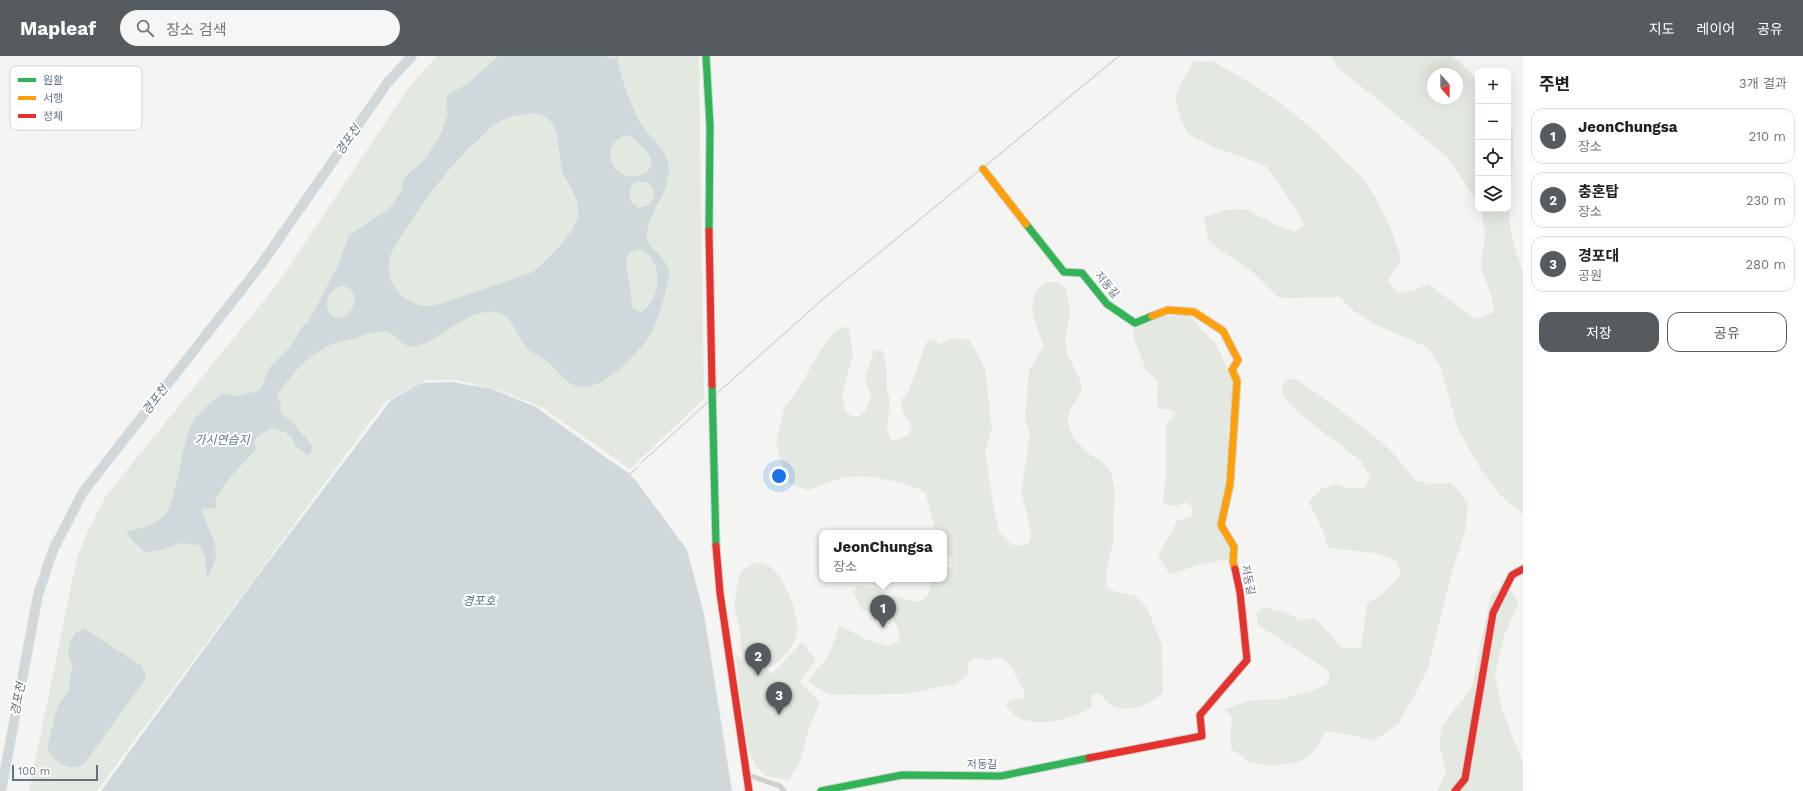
<!DOCTYPE html>
<html lang="ko">
<meta charset="utf-8">
<style>
body{margin:0;font-family:"Work Sans","Noto Sans KR",sans-serif;background:#f6f6f6;color:#222}
.controls{position:absolute;right:12px;top:12px;display:grid;overflow:hidden;border-radius:8px;box-shadow:0 4px 16px #0002}
.controls button{width:36px;height:36px;display:grid;place-items:center;padding:0;border:0;border-bottom:1px solid #e0e0e0;background:#fff;color:#222;font:20px sans-serif}
.compass{position:absolute;left:1427px;top:12px;width:36px;height:36px;border-radius:50%;background:#fff;box-shadow:0 4px 16px #0002;rotate:159deg}
.scale{position:absolute;left:12px;bottom:10px;width:86px;box-sizing:border-box;padding-left:4px;border:2px solid #627385;border-top:0;font-size:11px;line-height:14px;white-space:nowrap;color:#627385;-webkit-text-stroke:3px #fff;paint-order:stroke}
.you{position:absolute;left:779px;top:420px;width:14px;height:14px;margin:-10px;border:3px solid #fff;border-radius:50%;background:#1a73e8;box-shadow:0 0 0 6px #1a73e833}
.badge{display:grid;place-items:center;width:26px;height:26px;border-radius:50%;background:#565b60;color:#fff;font-size:13px;font-weight:700}
.pin{position:absolute;translate:-50% -33px;filter:drop-shadow(0 1px 2px #0008)}
.pin::after{content:'';position:absolute;top:21px;width:14px;height:12px;background:inherit;clip-path:polygon(0 0,100% 0,50% 100%)}
.popup{position:absolute;left:819px;top:474px;width:128px;height:52px;box-sizing:border-box;display:grid;place-content:center;border-radius:8px;background:#fff;filter:drop-shadow(0 1px 3px #0005);font-size:13px;white-space:nowrap;color:#767676}
.popup b{font-size:15px;color:#222}
.popup::after{content:'';position:absolute;left:50%;top:100%;margin-left:-8px;border:8px solid transparent;border-top-color:#fff}
.list{margin:0;padding:0;list-style:none}
h2{display:flex;justify-content:space-between;align-items:center;height:52px;margin:0;padding:0 16px;font-size:17px}
h2 small{font-size:13px;font-weight:400;color:#767676}
.list li{display:grid;grid-template-columns:26px 1fr auto;gap:12px;align-items:center;box-sizing:border-box;height:56px;margin:0 8px 8px;padding:0 8px;border:1px solid #e0e0e0;border-radius:12px}
.list b{display:block;font-size:15px;white-space:nowrap}
.list p{margin:0;font-size:13px;white-space:nowrap;color:#767676}
.list em{font-size:13px;font-style:normal;color:#767676}
.actions{display:flex;gap:8px;padding:12px 16px}
.actions a{flex:1;padding:9px 0;border:1px solid #565b60;border-radius:12px;text-align:center;font-size:14px;color:#565b60}
.actions .main{background:#565b60;color:#fff}
.icon{flex:none;width:22px;height:22px;fill:none;stroke:currentColor;stroke-width:2;stroke-linecap:round;stroke-linejoin:round}
.map{position:relative;flex:none;width:1523px;height:735px;overflow:hidden}
header{display:flex;align-items:center;gap:24px;box-sizing:border-box;height:56px;padding:0 20px;background:#565b60;color:#fff}
header strong{font-size:19px}
nav{display:flex;gap:22px;margin-inline-start:auto;font-size:14px}
.search{width:280px;height:36px;background:#f6f6f6;display:flex;align-items:center;gap:10px;box-sizing:border-box;padding:0 14px;border-radius:22px;color:#767676;font-size:15px}
main{display:flex}
aside{flex:1;background:#fff}
.map>svg:first-child{display:block}
</style>
<header>
<strong>Mapleaf</strong>
<div class="search"><svg class="icon" aria-label="search" viewBox="0 0 24 24"><circle cx="10" cy="10" r="6"/><path d="M15 15l6 6"/></svg>장소 검색</div>
<nav><a>지도</a><a>레이어</a><a>공유</a></nav>
</header>
<main>
<div class="map">
<svg width="1523" height="735" viewBox="0 0 1523 735">
<rect width="100%" height="100%" fill="#f4f5f2"/>
<g fill="#e3e8e0" fill-rule="evenodd">
<path d="M437,0H699L704,343L630,413L543,352L502,335L456,324H426L385,346L97,735H29L77,501L88,475L106,440L278,227L409,31Z"/>
<path d="M1331,0H1452L1462,8L1478,25V147L1448,102L1381,46L1339,13ZM1433,18H1457V42H1433Z"/>
<path d="M1213,5C1261,32 1307,63 1344,104C1352,111 1361,119 1367,128C1381,150 1395,178 1401,203L1388,225L1399,238L1414,234L1428,228L1476,263L1494,256L1491,239L1481,211L1485,176L1481,153H1508V68L1513,75V99L1509,163L1512,182L1523,216V458L1501,440L1481,414L1458,373L1441,313L1427,291L1376,269L1351,253L1340,241L1279,242L1249,213L1216,191L1208,183L1204,161L1224,154L1244,153L1278,170L1295,176L1304,168L1294,150L1266,110L1214,91L1188,78L1180,62L1175,39L1193,6Z"/>
<path d="M1049,226H1057L1066,233L1070,257L1065,286L1067,297L1080,324L1082,335L1069,356L1068,369L1073,381L1089,398L1102,406L1112,418L1115,440L1113,465L1114,481L1106,517L1107,532L1117,536L1136,540L1147,552L1162,589L1163,637C1144,653 1115,663 1100,637L1091,639V652C1073,663 1032,674 1013,658C1010,655 1007,651 1005,648L1012,644L1023,643L1025,636L1010,609L1001,601L986,604L975,602L968,606L967,620L955,628L906,638L829,639L809,626C813,615 824,608 829,597C834,589 835,579 839,570L846,572L860,581L887,590L899,585V577L890,553L872,556L862,554L853,536L858,530L873,532L888,539L919,546L928,539L932,523H944V514L952,510L951,502L944,494V477H936L925,436C903,425 868,418 843,422C832,424 819,431 808,434L790,428L784,416L776,386L784,352L798,333L822,292L836,274L849,270L853,299L842,339L845,355L856,362L866,354L871,339L865,322L874,295L882,294L886,309L887,335L890,343L887,375L892,385L909,379L912,370L903,357L901,344L909,334L927,285L934,282L939,288L955,282L969,284L979,300L985,314L992,371L985,396L995,458L999,475L1012,489H1027L1031,482L1029,467L1021,436L1030,378L1025,362L1029,314L1044,290C1036,268 1020,238 1049,226Z"/>
<path d="M1186,259L1196,265L1201,274L1215,286L1232,321L1233,348L1228,373V424L1224,442L1225,481L1228,489L1230,503L1205,507L1171,518L1168,516L1158,500L1178,464L1187,462L1193,459L1192,452L1187,446L1176,450L1164,448L1163,441L1166,422V369L1176,356L1168,353H1158C1156,344 1158,333 1157,324L1146,314L1134,282L1133,274L1153,261Z"/>
<path d="M1286,323H1296L1346,358L1384,388L1397,401L1414,424L1430,428L1451,427L1468,446L1466,472L1453,512L1428,612L1412,644L1398,668L1375,684L1326,675L1314,696L1299,706L1272,710L1250,706L1231,693L1230,680L1232,661L1225,653L1248,645L1279,643L1310,636L1329,627V615L1258,569L1256,557L1264,551L1290,558L1300,565L1314,562C1325,571 1333,583 1343,593L1361,591L1367,548L1386,535L1401,519L1397,505L1375,497L1328,492L1323,475L1309,446L1321,433L1335,428L1349,433L1366,431L1370,421L1361,405L1305,362L1286,343L1281,332Z"/>
<path d="M755,507C759,507 764,507 767,509C783,515 800,560 797,576C795,591 784,601 772,610L752,607L745,602L741,594L740,575L734,550L738,524L742,514Z"/>
<path d="M1507,529L1519,547L1504,580L1495,619L1502,654L1523,707V735H1437L1446,716L1440,691L1441,671L1472,631L1491,538Z"/>
<path d="M802,586L816,603L800,627L820,645L809,673L800,707L789,724L766,720L755,709L748,694L735,597L749,613L763,609L772,618Z"/>
</g>
<g fill="#d1d8dc" fill-rule="evenodd">
<path d="M498,0H607L610,3L617,0C621,23 630,49 642,69C650,82 665,91 668,107C673,132 650,152 647,176C644,194 670,200 669,219C669,228 656,270 651,278C639,296 600,339 576,330C561,325 556,311 544,303C537,298 530,297 525,290C516,279 512,258 496,256C468,252 445,282 419,289C401,295 400,279 386,276C375,274 365,279 356,282C348,284 340,285 333,288C309,297 291,319 277,339L281,350V357L293,367L314,392L308,399L296,391L291,379L274,372L260,378L254,385L256,393L228,424L215,444L217,452L201,453L215,488L216,502L207,523L205,500L199,489L180,487L161,494L145,496L132,484L126,475C140,473 156,469 165,458C177,444 181,393 190,372C197,357 209,348 221,338L239,340L260,334L270,311L290,291L302,271L308,267L339,207L349,179L387,154L393,148L401,135L404,122L425,103L438,83L442,75L448,58L446,42L448,39L470,26ZM529,57C538,58 545,59 551,66C562,80 557,103 564,119C570,132 580,143 578,159C576,176 547,205 533,216L443,247C438,248 433,250 428,250C405,249 385,228 389,205C391,194 399,184 405,175C426,142 449,109 479,83C485,77 492,69 500,65C509,60 519,59 529,57ZM626,79C635,80 637,87 643,92C651,99 657,109 645,117C616,133 594,89 626,79ZM637,126H647L653,132L655,140L649,149L638,152L632,147C628,139 629,130 637,126ZM640,193C664,202 662,244 641,256L635,254L632,250C631,243 631,237 630,230C628,217 619,196 640,193ZM340,230C349,229 354,235 355,244C353,254 346,263 335,262C321,253 326,236 340,230Z"/>
<path d="M452,326L492,333L536,351L608,403L630,418L640,430L687,494L704,558L732,735H101L250,530L391,344L421,327Z"/>
<path d="M84,572L142,610L146,622L85,707C72,719 52,705 47,691L58,649L69,634L70,620L73,611L68,598L70,587L75,577Z"/>
</g>
<g fill="none" stroke-linecap="round" stroke-linejoin="round">
<g stroke="#d1d8dc" stroke-width="1.5">
<path d="M984,111L1119,0"/>
<path d="M716,338L823,243L981,113"/>
<path d="M641,407L710,344"/>
<path d="M630,418L638,411"/>
</g>
<path stroke="#d1d8dc" stroke-width="10" d="M1,735L38,539L53,494L83,436L260,210L388,26L412,0"/>
<g stroke="#d0d2d3" stroke-width="9">
<g id="fast">
<path d="M706,0L710,70L709,175"/>
<path d="M1026,168L1064,216L1082,217L1107,248L1135,267L1152,260"/>
<path d="M712,329L716,490"/>
<path d="M821,735L902,719L1001,720L1089,702"/>
</g>
</g>
<g stroke="#d0d2d3" stroke-width="9">
<g id="slow">
<path d="M983,113L1026,168"/>
<path d="M1152,260L1168,254L1194,256L1223,275L1238,304L1232,314L1237,325L1230,428L1221,469L1234,491L1233,506L1235,513"/>
</g>
</g>
<g stroke="#d0d2d3" stroke-width="9">
<g id="jam">
<path d="M709,175L712,329"/>
<path d="M716,490L720,537L749,735"/>
<path d="M1089,702L1202,680L1200,659L1247,604L1240,536L1235,513"/>
<path d="M1455,735L1465,723L1493,557L1512,519L1523,513"/>
</g>
</g>
<path stroke="#cfd0d1" stroke-width="5" d="M748,719L780,730L784,735"/>
<use href="#fast" stroke="#30b455" stroke-width="7"/>
<use href="#slow" stroke="#ff9f0a" stroke-width="7"/>
<use href="#jam" stroke="#e5322d" stroke-width="7"/>
</g>
<g text-anchor="middle" dominant-baseline="central" stroke-width="4" stroke-linejoin="round" paint-order="stroke">
<g font-size="11" fill="#627385" stroke="#fff">
<text transform="translate(1107 229) rotate(50)">저동길</text>
<text transform="translate(1248 524) rotate(78)">저동길</text>
<text x="982" y="708">저동길</text>
</g>
<g font-size="12" font-style="italic" fill="#5e7582" stroke="#fff">
<text transform="translate(348 84) rotate(-55)">경포천</text>
<text transform="translate(155 344) rotate(-52)">경포천</text>
<text x="222" y="384">가시연습지</text>
<text x="479" y="545">경포호</text>
<text transform="translate(18 643) rotate(-79)">경포천</text>
</g>
</g>
<rect x="10" y="10" width="132" height="64" rx="6" fill="#fff" stroke="#d0d5da" stroke-width="1"/>
<rect x="18" y="22" width="18" height="4" fill="#30b455"/>
<rect x="18" y="40" width="18" height="4" fill="#ff9f0a"/>
<rect x="18" y="58" width="18" height="4" fill="#e5322d"/>
<g font-size="11" fill="#627385">
<text x="43" y="28">원활</text>
<text x="43" y="46">서행</text>
<text x="43" y="64">정체</text>
</g>
</svg>
<div class="controls">
<button>+</button>
<button>−</button>
<button><svg class="icon" aria-label="locate" viewBox="0 0 24 24"><circle cx="12" cy="12" r="6"/><path d="M12 2v4M12 18v4M2 12h4M18 12h4"/></svg></button>
<button><svg class="icon" aria-label="layers" viewBox="0 0 24 24"><path d="M12 4l9 5-9 5-9-5zM3 14l9 5 9-5"/></svg></button>
</div>
<svg class="compass" viewBox="-18 -18 36 36"><path d="M0-13l5 13h-10z" fill="#e53935"/><path d="M0 13l5-13h-10z" fill="#767676"/></svg>
<div class="scale">100 m</div>
<div class="you"></div>
<div class="pin badge" style="left:883px;top:572px">1</div>
<div class="popup"><b>JeonChungsa</b>장소</div>
<div class="pin badge" style="left:758px;top:620px">2</div>
<div class="pin badge" style="left:779px;top:659px">3</div>
</div>
<aside>
<h2>주변<small>3개 결과</small></h2>
<ul class="list">
<li><span class="badge">1</span><div><b>JeonChungsa</b><p>장소</p></div><em>210 m</em></li>
<li><span class="badge">2</span><div><b>충혼탑</b><p>장소</p></div><em>230 m</em></li>
<li><span class="badge">3</span><div><b>경포대</b><p>공원</p></div><em>280 m</em></li>
</ul>
<div class="actions"><a class="main">저장</a><a>공유</a></div>
</aside>
</main>
